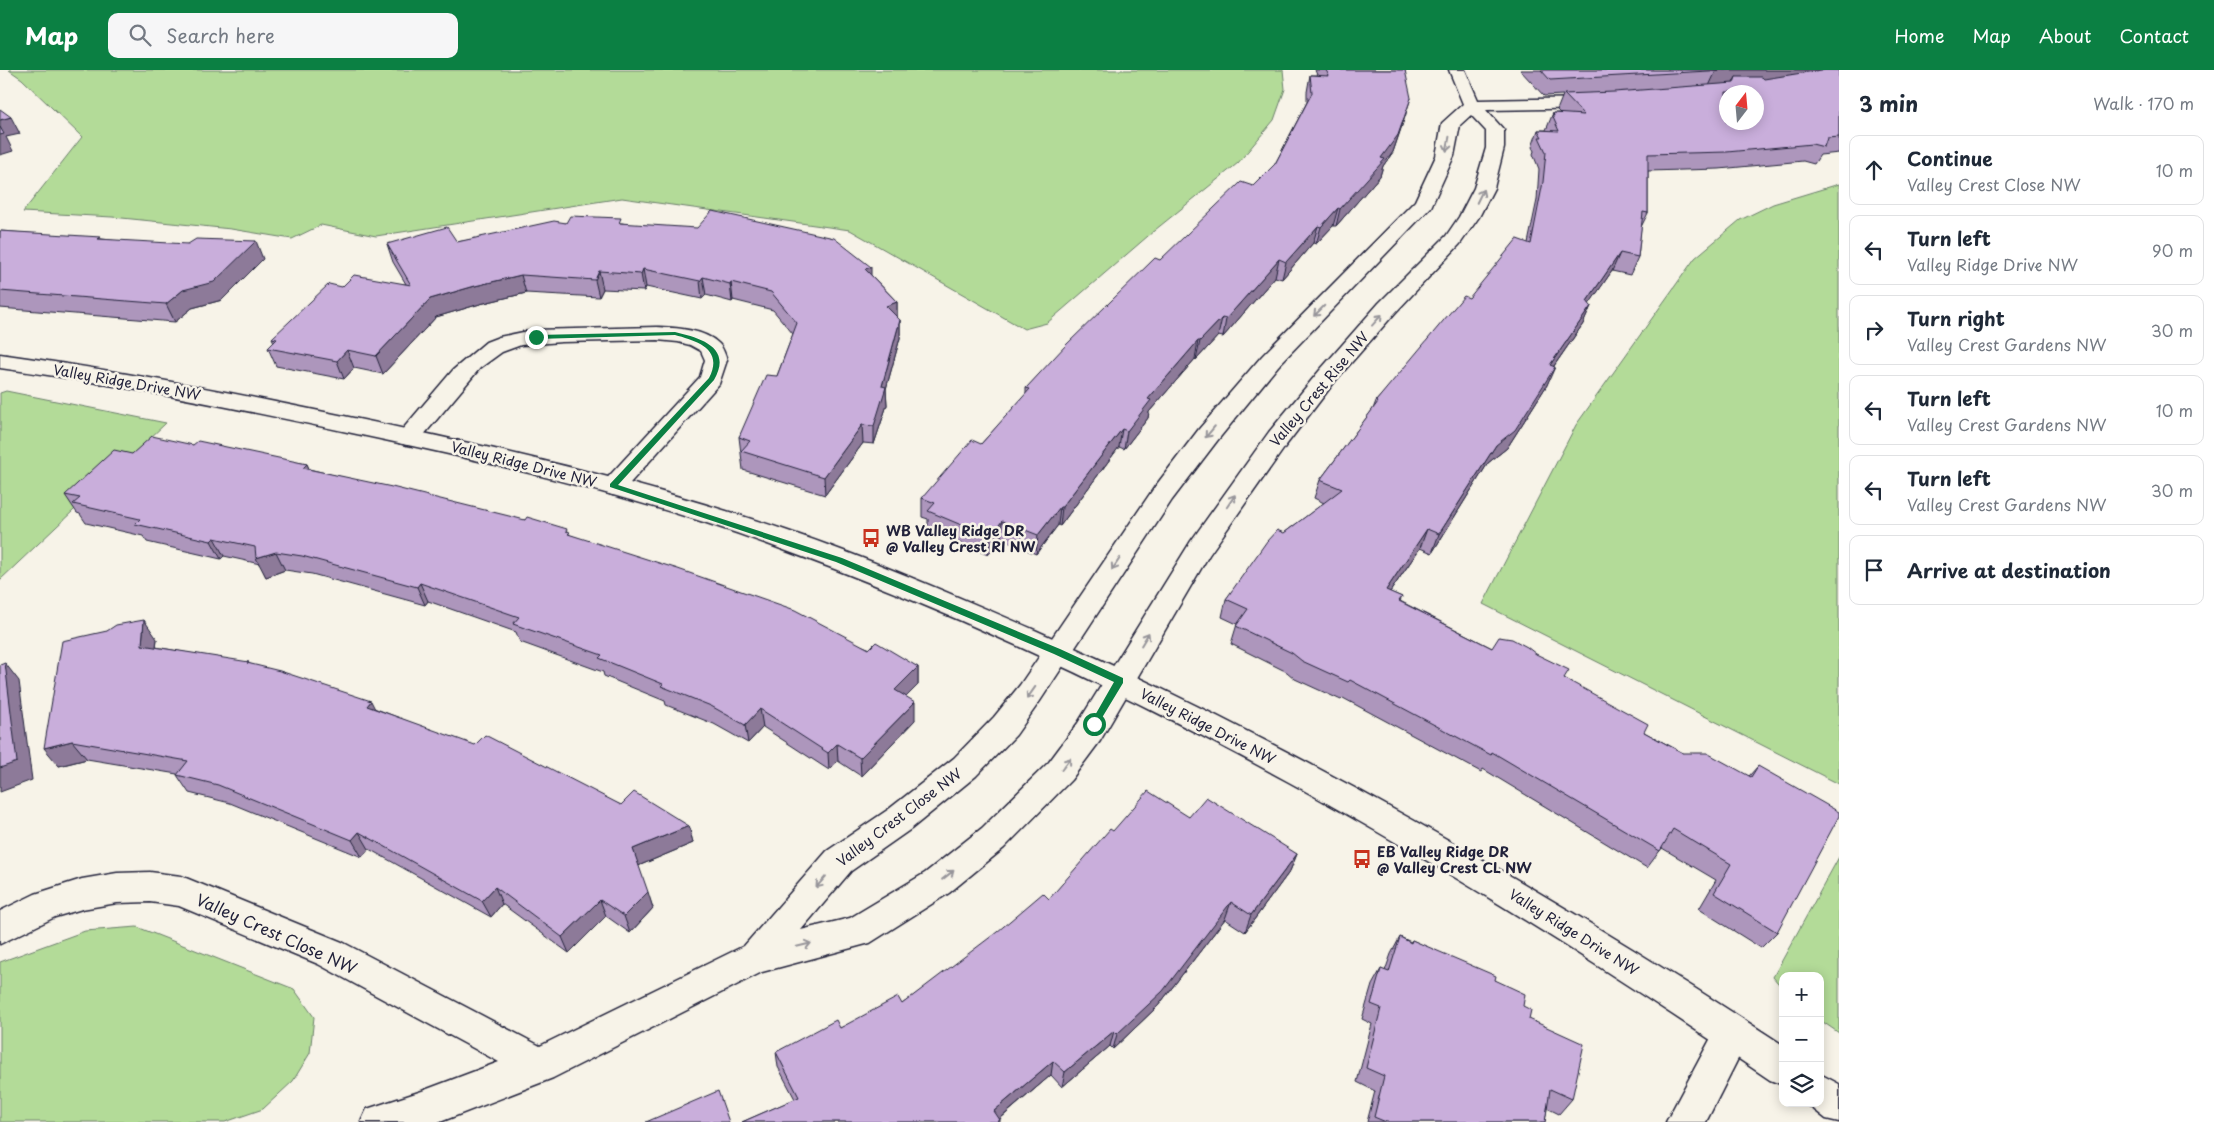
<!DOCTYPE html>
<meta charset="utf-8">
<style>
body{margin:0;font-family:"Playpen Sans",sans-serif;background:#f6f6f7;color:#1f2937}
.controls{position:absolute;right:15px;bottom:15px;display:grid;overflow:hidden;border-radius:10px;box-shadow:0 2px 12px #0003}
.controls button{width:45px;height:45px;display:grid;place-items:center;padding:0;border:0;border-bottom:1px solid #e0e1e3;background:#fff;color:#1f2937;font:25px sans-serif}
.compass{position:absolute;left:1719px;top:15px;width:45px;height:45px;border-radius:50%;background:#fff;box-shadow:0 2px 12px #0003;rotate:16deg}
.stop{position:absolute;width:15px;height:15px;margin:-11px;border:4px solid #0b8043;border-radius:50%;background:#fff}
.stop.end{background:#0b8043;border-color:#fff;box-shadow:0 1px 5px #0008}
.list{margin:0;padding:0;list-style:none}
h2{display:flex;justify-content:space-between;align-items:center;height:65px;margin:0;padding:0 20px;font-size:21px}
h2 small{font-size:16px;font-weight:400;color:#747a83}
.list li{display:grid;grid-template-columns:32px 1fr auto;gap:15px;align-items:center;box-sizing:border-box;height:70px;margin:0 10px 10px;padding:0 10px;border:1px solid #e0e1e3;border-radius:10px}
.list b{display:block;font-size:19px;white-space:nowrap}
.list p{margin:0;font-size:16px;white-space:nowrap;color:#747a83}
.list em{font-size:16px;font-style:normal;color:#747a83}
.icon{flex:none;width:28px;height:28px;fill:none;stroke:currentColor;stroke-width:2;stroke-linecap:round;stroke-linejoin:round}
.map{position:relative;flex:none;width:1839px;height:1052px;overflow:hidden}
header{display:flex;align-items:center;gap:30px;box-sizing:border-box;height:70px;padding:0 25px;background:#0b8043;color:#fff}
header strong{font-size:24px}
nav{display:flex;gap:28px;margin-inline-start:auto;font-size:18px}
.search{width:350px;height:45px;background:#f6f6f7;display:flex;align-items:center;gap:12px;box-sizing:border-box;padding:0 18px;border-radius:10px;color:#747a83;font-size:19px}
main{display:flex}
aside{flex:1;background:#fff}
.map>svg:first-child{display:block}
</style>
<header>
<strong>Map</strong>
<div class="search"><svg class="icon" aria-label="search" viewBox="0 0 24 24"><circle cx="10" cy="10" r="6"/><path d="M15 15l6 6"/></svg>Search here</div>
<nav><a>Home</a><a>Map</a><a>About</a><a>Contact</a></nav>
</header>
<main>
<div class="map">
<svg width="1839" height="1052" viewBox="0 0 1839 1052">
<rect width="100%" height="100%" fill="#f7f3e8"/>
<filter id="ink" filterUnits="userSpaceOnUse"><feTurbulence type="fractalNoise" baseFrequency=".02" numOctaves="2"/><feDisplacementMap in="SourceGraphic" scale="10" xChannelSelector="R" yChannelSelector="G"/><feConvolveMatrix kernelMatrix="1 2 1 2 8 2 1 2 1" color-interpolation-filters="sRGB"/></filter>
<g filter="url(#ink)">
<g fill="#b3db98" stroke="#6a7e6a">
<path d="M9,0H1283L1285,19L1274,50L1238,93L1155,160L1047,253L1024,259L850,160L622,128L376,166L321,155L292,169L231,159L112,147L23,142L82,67L22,9Z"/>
<path d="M1839,114V714L1483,534L1576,355L1695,188L1740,150L1773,134Z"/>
<path d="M6,321L166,353L0,510V323Z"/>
<path d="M1839,787V963L1820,950V906H1783V919L1773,907Z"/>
<path d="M137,857L294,919L314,947L310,983L293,1011L263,1039L225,1052H0V892L85,861Z"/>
</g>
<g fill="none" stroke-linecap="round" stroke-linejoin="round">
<g stroke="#22223b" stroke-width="3">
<g id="street">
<path d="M1449,0H1465L1478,30L1597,28L1603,29L1606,33L1603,37L1597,38L1486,40L1504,60V78L1494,118L1479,147L1460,174L1395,243L1336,310L1287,374L1209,485L1100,671L1071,710L1004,778L949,823L870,873L762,902L553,1008L440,1052H361L367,1039L422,1021L499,992L318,894L179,836L150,832L117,833L82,839L55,847L0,874V841L35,824L82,809L117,803L150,802L181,806L342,872L540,976L744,876L827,781L889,739L954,688L994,647L1020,615L1154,418L1199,359L1262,286L1415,131L1436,86L1442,53L1463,34ZM1471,45L1486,61V78L1474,118L1459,147L1446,166L1379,233L1320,300L1269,362L1191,471L1078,653L1049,692L982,758L925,803L850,848L801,860L851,801L911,759L976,706L1016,665L1040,631L1172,430L1217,371L1278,296L1431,137L1454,86L1460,55Z"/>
<path d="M657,257C676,258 703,259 718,273C723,277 725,285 727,290L719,314L622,422L613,425L604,422L600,416L700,307L705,290L701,281L690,275L678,272L657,270L562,272L521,275L502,282L480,298L417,373L408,375L399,373L396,367L453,300L486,272L499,267L533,260Z"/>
<path d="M1733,946L1746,951L1751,963L1706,1052H1666L1720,951Z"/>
</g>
</g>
<g stroke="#22223b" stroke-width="3">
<g id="secondary">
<path d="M0,284C115,300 230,322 344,346C493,377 641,411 785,460C871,489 954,525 1037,561C1298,677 1544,819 1783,975V1015L1770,1010C1458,797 1129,605 773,476C637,426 494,393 352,363C236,338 118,314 0,298Z"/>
<path d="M1820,1004L1839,1014V1052L1826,1049L1806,1033H1820Z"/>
</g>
</g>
<use href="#street" fill="#f7f3e8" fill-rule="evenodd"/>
<use href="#secondary" fill="#f7f3e8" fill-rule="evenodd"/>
</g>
<g fill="#ad96bc" stroke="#22223b">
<path d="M1315,0H1405L1406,44L1393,82L1383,96L1380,106L1336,156H1333L1316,174L1313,173L1282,209L1275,207L1223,267L1218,266L1196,290L1195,289L1149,342L1148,348L1124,379L1119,377L1060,456L1058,455L1036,484L1001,469L988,485L928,460V449L922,447V428L981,374L1026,325V318L1160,190L1253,116L1275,94L1307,32V22L1310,5H1317Z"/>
<path d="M1520,0H1839V83L1820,85L1814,94L1803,91L1719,99L1648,101V143L1641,157L1638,187L1630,205L1612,201L1589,234L1591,236L1583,254L1554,296L1547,315L1507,378L1488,393L1432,483L1420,478L1390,522L1402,527L1400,531L1492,578L1564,608L1644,662L1683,683L1749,706L1758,696L1777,862L1761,878L1699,839L1716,810L1662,778L1647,798L1483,699L1481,702L1343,628L1341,630L1295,609L1287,602L1231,574L1237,554L1222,547L1226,529L1284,463L1324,433L1314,428L1320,410L1373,339L1376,331L1469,228L1528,173L1537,130L1539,99L1533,84L1534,81L1532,77L1538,60H1546L1553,43H1560L1557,40L1563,25L1544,26Z"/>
<path d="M566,153H622L871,205L897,232V247L900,250V268L886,319L887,335L874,374L863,373L825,425L743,400L739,367L777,306L793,264L773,240L733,230L732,232L706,225L702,229L646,217L644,221L603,219L599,227L526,223L480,234L436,247L383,304L354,298L344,309L276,296L268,278L274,272L272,268L342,217L406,214L393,192L387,174L457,172Z"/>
<path d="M0,161L102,169L263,189L222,230L192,238L175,252L0,238Z"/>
<path d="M193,375L307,394L309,399L568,462L570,465L918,597V615L906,626L915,650L861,706L838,691L829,700L763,657L748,673L714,654L666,635L665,631L604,606L603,602L520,572L516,562L428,531L425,535L312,504L285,500L266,507L260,494L224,486L221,489L147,472L143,466L86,453L80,444L77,443L65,425L132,384Z"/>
<path d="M107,561L157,569L156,577L250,594L374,638L621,735L689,756L693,773L638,796L653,838L630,863L606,846L569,883L502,834L491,847L369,779L362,787L230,733L189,723L177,705V704L87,689L59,696Z"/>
<path d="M1189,747L1297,784L1290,801L1245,862L1225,849L1158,936L1113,979L1110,976L1062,1017L1051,1005L1000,1049V1052H742L795,1029L778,997L776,982L840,958L902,934L1049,829L1113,761Z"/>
<path d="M1400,867L1411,872L1412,870L1495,910L1523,936L1529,949L1572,1029L1559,1044L1547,1038L1545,1052H1367L1375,1021L1357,1012L1372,954L1362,949L1372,915L1381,899L1385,901L1391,884Z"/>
</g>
<g fill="#8d7a99" stroke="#22223b">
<path d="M1726,0H1826L1753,13L1736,7L1732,15L1708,18L1716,1Z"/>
<path d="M1411,28L1393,82L1383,96L1380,106L1336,156L1340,139L1381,88Z"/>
<path d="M11,47L20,64L6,67L13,81L0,85V50Z"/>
<path d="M1338,138L1333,156L1316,174L1321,157Z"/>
<path d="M1318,156L1313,173L1282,209L1286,192Z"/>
<path d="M256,171L263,189L222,230L192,238L175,252L166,234L183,220Z"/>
<path d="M1620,183L1612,201L1579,249L1587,231Z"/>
<path d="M1279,189L1275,207L1223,267L1226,249Z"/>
<path d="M871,197V215L865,199Z"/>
<path d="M643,199L646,217L644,221L641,204Z"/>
<path d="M599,201L603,219L599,227L595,210Z"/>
<path d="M521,205L526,223L480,234L436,247L383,304L376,286L430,229L475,216Z"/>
<path d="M703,207L706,225L702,229L700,211Z"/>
<path d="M731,212L733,230L732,232L730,214Z"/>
<path d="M897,232V250L886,236Z"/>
<path d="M1591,236L1583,254L1542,313L1550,295Z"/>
<path d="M1222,248L1218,266L1196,290L1200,271Z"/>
<path d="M900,250V268L886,319L887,335L874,374V356L882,316Z"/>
<path d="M1198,271L1195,289L1149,342L1148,348L1124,379L1127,361L1148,329Z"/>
<path d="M347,280L354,298L344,309L337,291Z"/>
<path d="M1555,297L1547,315L1507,378L1488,393L1432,483L1439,464L1496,375Z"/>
<path d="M862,355L863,373L825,425L824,407Z"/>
<path d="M1122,359L1119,377L1060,456L1062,437Z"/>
<path d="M307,394L315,412L303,398Z"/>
<path d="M1060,437L1058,455L1036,484L1038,465Z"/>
<path d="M1002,451L1001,469L988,485L990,467Z"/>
<path d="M1427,459L1420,478L1379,538L1386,520Z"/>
<path d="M214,468L224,486L221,489L211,471Z"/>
<path d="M276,482L285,500L266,507L256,488Z"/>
<path d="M420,513L428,531L425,535L417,517Z"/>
<path d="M144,550L157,569L154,593L142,575Z"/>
<path d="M5,593L19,611L32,710L0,722V698Z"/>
<path d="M918,597V615L895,638V620Z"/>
<path d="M371,631L380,649L367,636Z"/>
<path d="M915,632V650L861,706L860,688Z"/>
<path d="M760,639L763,657L748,673L745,655Z"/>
<path d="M72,671L87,689L59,696L44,678Z"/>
<path d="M837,674L838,691L829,700L828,683Z"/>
<path d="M689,756L693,773L638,796L633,779Z"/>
<path d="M359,762L369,779L362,787L352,770Z"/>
<path d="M1297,784L1290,801L1245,862L1251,845Z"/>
<path d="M495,817L502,834L491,847L482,831Z"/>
<path d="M648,822L653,838L630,863L624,846Z"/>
<path d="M600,830L606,846L569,883L562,867Z"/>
<path d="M1231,832L1225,849L1158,936L1113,979L1117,964Z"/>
<path d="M1114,961L1110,976L1062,1017L1065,1002Z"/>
<path d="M1053,991L1051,1005L996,1052L994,1041Z"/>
</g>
<g fill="#c9aedb" stroke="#22223b" fill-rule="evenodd">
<path d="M1326,0H1405L1411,28L1398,65L1381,88L1385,89L1340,139L1338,138L1321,157L1318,156L1286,192L1279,189L1226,249L1222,248L1200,271H1198L1148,329L1151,330L1127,361L1122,359L1062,437H1060L1038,465L1002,451L990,467L928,441L935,433L922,428L972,370L981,374L1030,319L1026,318L1066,275L1155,188L1160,190L1241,112L1253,116L1275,94L1312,23L1310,5L1329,6Z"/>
<path d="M1541,0H1726L1550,10Z"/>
<path d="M1821,0H1839V67L1827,68L1824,77L1812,74L1727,82L1648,84V143L1643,142L1638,187L1620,183L1587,231L1591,236L1550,295L1555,297L1515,360L1496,375L1439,464L1427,459L1386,520L1402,527L1399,531L1492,578L1499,567L1512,569L1527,577L1536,584L1569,600L1564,608L1648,654L1644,662L1683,683H1707L1751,707L1758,696L1839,742V746L1777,862L1714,823L1731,794L1673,759L1660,781L1492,682L1491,685L1350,610L1348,612L1302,591L1292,583L1236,556L1248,539L1226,529L1267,471L1277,460L1284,463L1342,419L1320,410L1378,332L1376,331L1464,226L1469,228L1517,169L1531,174L1543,112L1546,82L1539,67H1542L1538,60L1559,61L1552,45L1554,46L1553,43L1584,45L1564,24L1614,22L1734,13L1736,7H1762L1764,9ZM1726,22H1756V52H1726Z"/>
<path d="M0,39L11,47L0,50Z"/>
<path d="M0,57L4,64L0,65Z"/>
<path d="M712,141L834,168L871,197L865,199L897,232L886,236L900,250L882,316L886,317L874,356L862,355L824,407L741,381L750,371L739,367L766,305L777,306L797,253L771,222L731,212L730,214L703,207L700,211L643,199L641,204L599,201L595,210L521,205L475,216L430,229L376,286L347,280L337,291L268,278L277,269L272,268L329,214L342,217L354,205L411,215L387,174L447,157L457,172L554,151L566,153L570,146L621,148L619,153L697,158Z"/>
<path d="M0,161L101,167L98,169L188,174L196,169L256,171L214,212L183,220L166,234L0,221Z"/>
<path d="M152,366L193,375L198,371L307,394L303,398L392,417L525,450L527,447L567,459L566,461L570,462L568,464L678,499L795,540L869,579L876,572L918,597L895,620L915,632L860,688L837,674L828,683L760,639L745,655L711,636L661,616L663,614L599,588L602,585L513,554L519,547L420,513L417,517L302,486L276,482L256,488L255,477L214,468L211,471L135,454L140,449L73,434L80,428L65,425L114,380L132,384Z"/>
<path d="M144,550L142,575L249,592L247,593L280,601L371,631L367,636L475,675L485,665L621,735L634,722L689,756L633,779L648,822L624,846L600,830L562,867L495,817L482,831L359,762L352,770L218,715L177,705L188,691L72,671L44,678L62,571L107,561L116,555Z"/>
<path d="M5,593L17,692L0,698V595Z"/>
<path d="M1148,721L1189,747L1206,727L1297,784L1251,845L1231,832L1163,921L1117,964L1114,961L1065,1002L1053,991L994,1041L1000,1050L997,1052H742L799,1027L776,982L836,950L840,958L898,927L902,934L997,862L1043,823L1049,829L1110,759L1113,761Z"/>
<path d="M1400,867L1411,873L1412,870L1496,906L1495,910L1525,924L1523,936L1531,940L1529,949L1584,974L1572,1029L1550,1019L1545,1052H1386L1374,1047L1384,1006L1366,998L1381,938L1371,934L1381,899L1389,902Z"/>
<path d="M718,1021L729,1052H646Z"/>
</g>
<defs><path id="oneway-shaft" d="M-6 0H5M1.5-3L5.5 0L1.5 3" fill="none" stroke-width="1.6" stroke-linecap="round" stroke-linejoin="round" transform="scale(1.25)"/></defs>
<g stroke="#97959a">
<use href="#oneway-shaft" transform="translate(1448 74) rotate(101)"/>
<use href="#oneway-shaft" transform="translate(1480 126) rotate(-64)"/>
<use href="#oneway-shaft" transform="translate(1319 241) rotate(135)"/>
<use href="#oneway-shaft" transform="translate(1377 250) rotate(-48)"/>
<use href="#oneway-shaft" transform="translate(1210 362) rotate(130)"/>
<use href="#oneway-shaft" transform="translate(1231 431) rotate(-56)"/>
<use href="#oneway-shaft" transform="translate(1116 494) rotate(124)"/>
<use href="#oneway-shaft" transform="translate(1145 569) rotate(-59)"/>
<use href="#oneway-shaft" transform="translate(1031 623) rotate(125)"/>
<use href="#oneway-shaft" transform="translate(1066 694) rotate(-53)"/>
<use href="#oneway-shaft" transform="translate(948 805) rotate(-38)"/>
<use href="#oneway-shaft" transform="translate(821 812) rotate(131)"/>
<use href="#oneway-shaft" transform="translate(804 875) rotate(-14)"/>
</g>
</g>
<path fill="#0b8043" d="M675,262C700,268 733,277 714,310L618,415L842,488L1060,579L1123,608V613L1097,656H1091L1090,654L1114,612L1054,584L836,492L610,417V414L709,308C724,279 697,271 675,265L536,269L533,267L536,265Z"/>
<defs>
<g id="bus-bare" transform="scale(1.5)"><path d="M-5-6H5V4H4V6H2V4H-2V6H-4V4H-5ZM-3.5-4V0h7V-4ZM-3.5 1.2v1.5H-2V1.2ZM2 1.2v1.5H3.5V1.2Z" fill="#c8321e" stroke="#f7f3e8" stroke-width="2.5" paint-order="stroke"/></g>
</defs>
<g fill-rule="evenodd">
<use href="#bus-bare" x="871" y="468"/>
<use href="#bus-bare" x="1362" y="789"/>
</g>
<g text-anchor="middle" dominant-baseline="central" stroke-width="5" stroke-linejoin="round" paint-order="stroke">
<g font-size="14" fill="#22223b" stroke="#f7f3e8">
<text transform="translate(127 312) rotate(10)">Valley Ridge Drive NW</text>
<text transform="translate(1319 319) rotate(-50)">Valley Crest Rise NW</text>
<text transform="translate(524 394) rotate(14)">Valley Ridge Drive NW</text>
<text transform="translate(1208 656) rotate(27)">Valley Ridge Drive NW</text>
<text transform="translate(899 747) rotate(-37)">Valley Crest Close NW</text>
<text transform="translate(1574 862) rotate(32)">Valley Ridge Drive NW</text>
</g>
<g font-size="14" font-weight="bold" fill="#22223b" stroke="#f7f3e8" text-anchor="start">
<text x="886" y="460">WB Valley Ridge DR<tspan x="886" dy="16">@ Valley Crest RI NW</tspan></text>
<text x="1377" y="781">EB Valley Ridge DR<tspan x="1377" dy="16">@ Valley Crest CL NW</tspan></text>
</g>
<g font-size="16" fill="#22223b" stroke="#f7f3e8">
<text transform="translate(277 863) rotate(24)">Valley Crest Close NW</text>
</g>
</g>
</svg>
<div class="controls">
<button>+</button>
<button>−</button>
<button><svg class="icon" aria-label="layers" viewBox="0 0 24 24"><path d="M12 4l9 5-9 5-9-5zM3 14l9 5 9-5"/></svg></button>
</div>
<svg class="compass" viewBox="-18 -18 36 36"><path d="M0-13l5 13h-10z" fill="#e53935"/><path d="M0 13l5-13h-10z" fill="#747a83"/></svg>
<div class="stop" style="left:1094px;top:654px"></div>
<div class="stop end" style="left:536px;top:267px"></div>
</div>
<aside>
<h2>3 min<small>Walk · 170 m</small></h2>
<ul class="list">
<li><svg class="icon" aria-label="ahead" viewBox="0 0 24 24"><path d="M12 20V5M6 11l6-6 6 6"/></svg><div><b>Continue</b><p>Valley Crest Close NW</p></div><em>10 m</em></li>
<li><svg class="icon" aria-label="left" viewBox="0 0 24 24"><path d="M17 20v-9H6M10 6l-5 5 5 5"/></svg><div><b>Turn left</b><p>Valley Ridge Drive NW</p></div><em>90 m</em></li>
<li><svg class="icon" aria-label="right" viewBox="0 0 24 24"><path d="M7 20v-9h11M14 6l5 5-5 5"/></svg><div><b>Turn right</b><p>Valley Crest Gardens NW</p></div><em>30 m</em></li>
<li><svg class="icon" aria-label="left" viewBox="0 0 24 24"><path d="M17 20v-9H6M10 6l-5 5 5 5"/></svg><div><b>Turn left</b><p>Valley Crest Gardens NW</p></div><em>10 m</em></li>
<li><svg class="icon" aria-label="left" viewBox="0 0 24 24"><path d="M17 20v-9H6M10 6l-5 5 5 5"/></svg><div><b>Turn left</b><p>Valley Crest Gardens NW</p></div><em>30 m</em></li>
<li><svg class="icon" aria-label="arrive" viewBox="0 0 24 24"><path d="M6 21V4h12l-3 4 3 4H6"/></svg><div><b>Arrive at destination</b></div></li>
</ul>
</aside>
</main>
